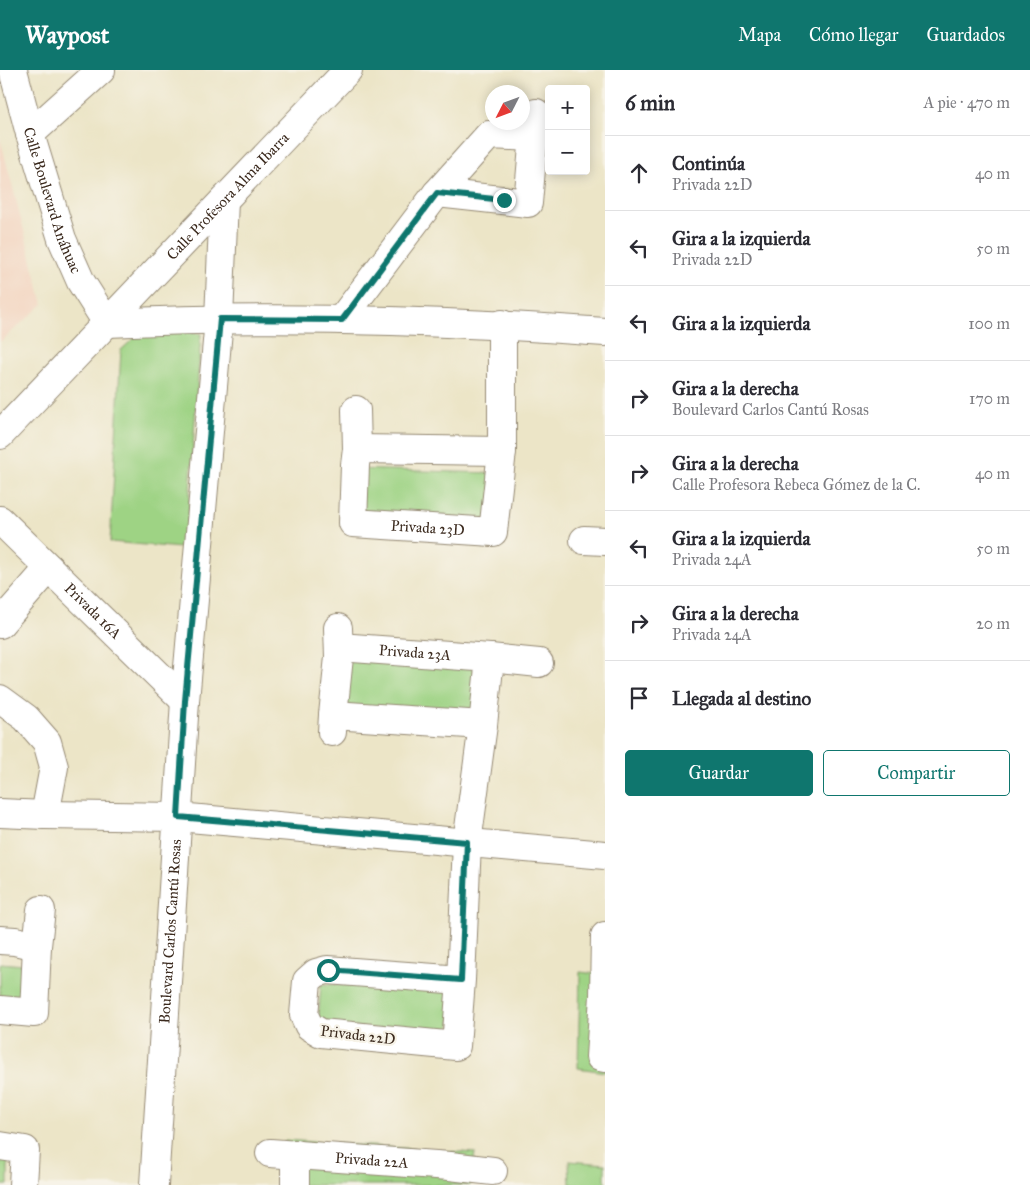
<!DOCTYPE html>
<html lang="es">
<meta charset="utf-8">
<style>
body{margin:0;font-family:"IM FELL Great Primer",serif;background:#f7f7f7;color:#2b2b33}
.controls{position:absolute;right:15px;top:15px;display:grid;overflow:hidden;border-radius:5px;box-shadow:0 2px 12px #0003}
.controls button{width:45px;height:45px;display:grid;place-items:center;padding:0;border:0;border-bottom:1px solid #e1e1e2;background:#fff;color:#2b2b33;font:25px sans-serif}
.compass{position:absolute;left:485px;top:15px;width:45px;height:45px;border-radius:50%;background:#fff;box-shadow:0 2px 12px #0003;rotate:228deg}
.stop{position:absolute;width:15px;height:15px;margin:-11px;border:4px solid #0f766e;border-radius:50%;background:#fff}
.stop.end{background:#0f766e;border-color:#fff;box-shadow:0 1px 5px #0008}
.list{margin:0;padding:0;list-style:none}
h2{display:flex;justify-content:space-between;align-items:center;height:65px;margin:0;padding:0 20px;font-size:21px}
h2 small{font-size:16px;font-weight:400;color:#7c7c81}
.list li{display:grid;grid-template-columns:32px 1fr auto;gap:15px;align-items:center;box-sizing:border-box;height:75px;padding:0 20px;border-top:1px solid #e1e1e2}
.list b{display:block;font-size:19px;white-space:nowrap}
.list p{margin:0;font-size:16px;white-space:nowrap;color:#7c7c81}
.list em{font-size:16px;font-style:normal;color:#7c7c81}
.actions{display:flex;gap:10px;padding:15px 20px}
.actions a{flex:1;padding:11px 0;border:1px solid #0f766e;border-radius:5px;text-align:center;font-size:18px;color:#0f766e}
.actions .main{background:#0f766e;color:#fff}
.icon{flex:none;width:28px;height:28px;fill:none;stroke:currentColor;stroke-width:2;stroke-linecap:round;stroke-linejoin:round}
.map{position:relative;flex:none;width:605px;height:1115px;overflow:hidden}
header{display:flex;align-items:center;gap:30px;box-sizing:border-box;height:70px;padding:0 25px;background:#0f766e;color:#fff}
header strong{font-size:24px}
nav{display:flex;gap:28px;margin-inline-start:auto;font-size:18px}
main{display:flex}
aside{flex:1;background:#fff}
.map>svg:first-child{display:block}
</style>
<header>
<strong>Waypost</strong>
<nav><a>Mapa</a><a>Cómo llegar</a><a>Guardados</a></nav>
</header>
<main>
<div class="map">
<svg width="605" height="1115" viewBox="0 0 605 1115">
<rect width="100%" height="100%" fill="#f7f3e8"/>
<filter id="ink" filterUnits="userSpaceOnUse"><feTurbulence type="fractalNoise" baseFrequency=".02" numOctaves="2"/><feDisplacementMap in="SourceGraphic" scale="10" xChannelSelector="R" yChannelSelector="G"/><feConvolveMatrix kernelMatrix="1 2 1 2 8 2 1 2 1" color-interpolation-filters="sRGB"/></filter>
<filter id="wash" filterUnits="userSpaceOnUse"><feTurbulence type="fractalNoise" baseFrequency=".0096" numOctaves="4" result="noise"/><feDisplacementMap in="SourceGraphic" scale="20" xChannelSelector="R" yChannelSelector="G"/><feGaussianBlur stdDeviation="1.12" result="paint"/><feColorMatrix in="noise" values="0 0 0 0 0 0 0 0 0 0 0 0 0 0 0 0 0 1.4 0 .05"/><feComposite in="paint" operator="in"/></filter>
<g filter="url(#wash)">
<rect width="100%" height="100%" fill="#ece5c7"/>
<path fill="#f3d4bf" d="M0,68L43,234L0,272Z"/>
<g fill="#9ed384" stroke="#6c7e51">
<path d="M149,255L201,264L186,477L181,478L110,472L121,280Z"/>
<path d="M354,399L493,403L489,452L348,439Z"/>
<path d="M339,585L481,594L473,647L337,637Z"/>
<path d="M0,893L23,895L21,935L0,933Z"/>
<path d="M580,902L605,905V1002L578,998Z"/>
<path d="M321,914L454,919L449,965L318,954Z"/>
<path d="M285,1070L475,1083L470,1115H284Z"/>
<path d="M0,1083L8,1084V1115H0Z"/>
<path d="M569,1091L605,1094V1115H570Z"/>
</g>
</g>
<g filter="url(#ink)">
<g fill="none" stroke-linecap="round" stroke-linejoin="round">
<g stroke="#948872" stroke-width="30">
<g id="minor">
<path id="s1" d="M13,0L30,64L62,169L81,212L107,253"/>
<path d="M30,64L101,0"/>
<path d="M437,123L528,133L536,43"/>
<path d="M341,250L437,123L489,65L533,67"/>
<path d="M107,253C273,245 440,250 605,262"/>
<path id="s2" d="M356,340L357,379L355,395L353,453L493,462L502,381V254"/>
<path id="s3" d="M0,365L348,0"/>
<path d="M357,379L502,381"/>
<path id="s4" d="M0,450L185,631"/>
<path d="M584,470L605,471"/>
<path d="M0,554L49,498"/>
<path id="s5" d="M339,577L490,588L539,593"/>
<path d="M0,629L26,648L47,672L54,697L45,745"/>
<path d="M333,645L483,655"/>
<path d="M332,662L333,645L339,587L338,558"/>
<path d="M0,743L45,745L178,747L605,785"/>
<path d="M605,866L604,926L600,987L605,988"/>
<path d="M0,870L15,871L37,876"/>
<path d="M461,910L327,900L316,903L307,911L304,945L309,956L321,963L456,976L461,910L467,773L483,655L490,588"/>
<path d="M0,940L34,943L37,876L41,840"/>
<path d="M0,1076L25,1080L23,1115"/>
<path id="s6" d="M270,1083L450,1096L493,1101"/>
<path id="s7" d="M154,1115L185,631L219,249L224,130"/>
<path d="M295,1115V1084"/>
</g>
</g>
<use href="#minor" stroke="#fff" stroke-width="28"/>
</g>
</g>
<g fill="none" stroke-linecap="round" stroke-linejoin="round" filter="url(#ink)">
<path stroke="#0f766e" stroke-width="6" d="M328,900L461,910L467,772L178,747L185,631L220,249L342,250L437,123L504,130"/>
</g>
<g text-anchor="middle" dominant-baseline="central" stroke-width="4.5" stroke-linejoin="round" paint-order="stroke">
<g font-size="15" fill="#3b2a1e" stroke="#f7f3e8">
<text stroke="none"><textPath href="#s3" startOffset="330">Calle Profesora Alma Ibarra</textPath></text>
<text stroke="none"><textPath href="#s1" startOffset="136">Calle Boulevard Anáhuac</textPath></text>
<text stroke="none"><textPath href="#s2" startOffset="188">Privada 23D</textPath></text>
<text stroke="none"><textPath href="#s4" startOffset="130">Privada 16A</textPath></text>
<text stroke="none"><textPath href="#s5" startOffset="76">Privada 23A</textPath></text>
<text stroke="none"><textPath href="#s7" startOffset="254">Boulevard Carlos Cantú Rosas</textPath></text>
<text transform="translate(358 965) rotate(7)">Privada 22D</text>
<text stroke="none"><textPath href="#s6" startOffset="102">Privada 22A</textPath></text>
</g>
</g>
</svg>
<div class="controls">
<button>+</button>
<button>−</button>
</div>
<svg class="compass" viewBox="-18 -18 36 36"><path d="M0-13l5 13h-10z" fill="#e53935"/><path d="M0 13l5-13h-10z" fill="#7c7c81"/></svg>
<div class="stop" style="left:328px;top:900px"></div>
<div class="stop end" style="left:504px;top:130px"></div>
</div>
<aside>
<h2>6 min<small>A pie · 470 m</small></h2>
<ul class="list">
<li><svg class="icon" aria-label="ahead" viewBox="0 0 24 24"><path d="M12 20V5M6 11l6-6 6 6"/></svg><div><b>Continúa</b><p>Privada 22D</p></div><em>40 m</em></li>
<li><svg class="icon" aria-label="left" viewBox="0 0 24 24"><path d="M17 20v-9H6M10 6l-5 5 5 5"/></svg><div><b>Gira a la izquierda</b><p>Privada 22D</p></div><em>50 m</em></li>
<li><svg class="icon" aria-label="left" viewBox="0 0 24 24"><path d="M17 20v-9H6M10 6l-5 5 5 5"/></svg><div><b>Gira a la izquierda</b></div><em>100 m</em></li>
<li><svg class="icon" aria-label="right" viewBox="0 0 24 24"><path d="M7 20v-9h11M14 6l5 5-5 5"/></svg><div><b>Gira a la derecha</b><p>Boulevard Carlos Cantú Rosas</p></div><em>170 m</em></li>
<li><svg class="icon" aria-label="right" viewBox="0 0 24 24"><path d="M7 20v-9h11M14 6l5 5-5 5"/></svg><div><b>Gira a la derecha</b><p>Calle Profesora Rebeca Gómez de la C.</p></div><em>40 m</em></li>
<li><svg class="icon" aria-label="left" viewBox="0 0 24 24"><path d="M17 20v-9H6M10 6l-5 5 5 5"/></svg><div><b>Gira a la izquierda</b><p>Privada 24A</p></div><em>50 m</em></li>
<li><svg class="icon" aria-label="right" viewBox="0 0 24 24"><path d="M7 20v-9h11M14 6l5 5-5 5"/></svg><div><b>Gira a la derecha</b><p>Privada 24A</p></div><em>20 m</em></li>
<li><svg class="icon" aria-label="arrive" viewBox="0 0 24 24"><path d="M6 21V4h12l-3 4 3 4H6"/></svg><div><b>Llegada al destino</b></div></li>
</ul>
<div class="actions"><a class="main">Guardar</a><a>Compartir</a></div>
</aside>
</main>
